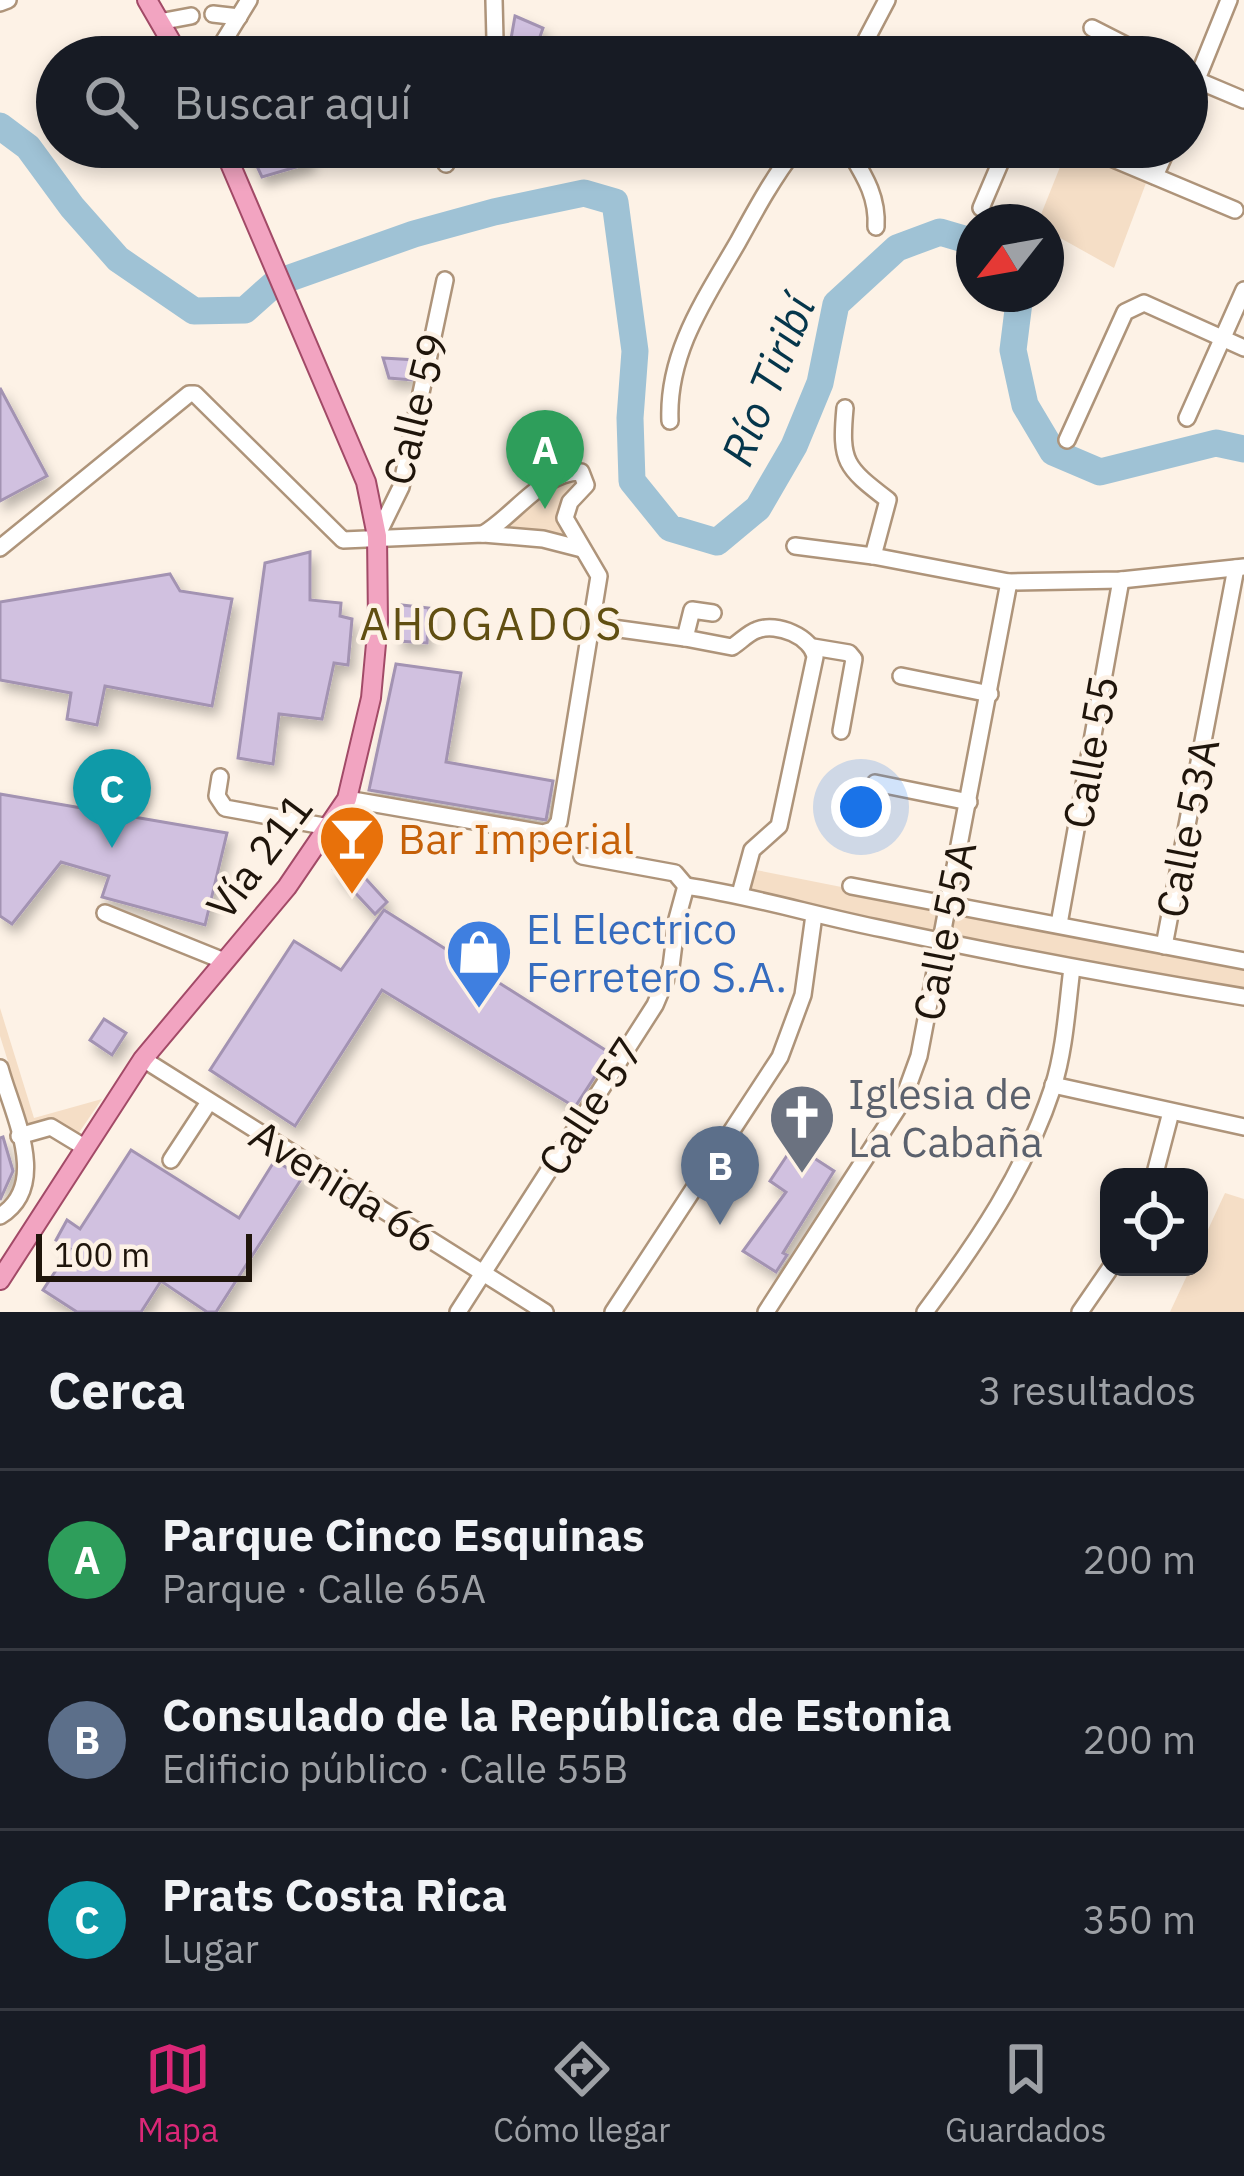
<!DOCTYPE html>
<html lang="es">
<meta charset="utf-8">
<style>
body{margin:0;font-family:"IBM Plex Sans",sans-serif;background:#242831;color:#f1f3f6}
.controls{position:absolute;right:36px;bottom:36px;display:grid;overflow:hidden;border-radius:24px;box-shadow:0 6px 18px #0003}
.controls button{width:108px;height:108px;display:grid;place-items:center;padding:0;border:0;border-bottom:3px solid #363941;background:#171b24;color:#f1f3f6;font:60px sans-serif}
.compass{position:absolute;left:956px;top:204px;width:108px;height:108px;border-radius:50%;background:#171b24;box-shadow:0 6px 18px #0003;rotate:239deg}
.scale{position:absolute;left:36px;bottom:30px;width:216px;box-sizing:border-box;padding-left:12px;border:6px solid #1f150b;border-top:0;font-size:33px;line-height:42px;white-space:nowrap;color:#1f150b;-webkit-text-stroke:9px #fdf2e6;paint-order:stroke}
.you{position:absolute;left:861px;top:807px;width:42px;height:42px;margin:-30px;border:9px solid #fff;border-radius:50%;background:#1a73e8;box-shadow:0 0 0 18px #1a73e833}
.badge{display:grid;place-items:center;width:78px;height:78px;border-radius:50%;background:#db2777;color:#fff;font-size:39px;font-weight:700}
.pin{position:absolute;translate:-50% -99px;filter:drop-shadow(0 3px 6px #0008)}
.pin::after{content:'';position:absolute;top:63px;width:42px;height:36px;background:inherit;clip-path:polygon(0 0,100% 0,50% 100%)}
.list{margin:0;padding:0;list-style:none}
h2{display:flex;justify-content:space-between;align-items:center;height:156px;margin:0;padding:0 48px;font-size:51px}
h2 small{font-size:39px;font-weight:400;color:#9ea1a6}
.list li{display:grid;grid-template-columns:78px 1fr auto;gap:36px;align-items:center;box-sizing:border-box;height:180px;padding:0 48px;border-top:3px solid #363941}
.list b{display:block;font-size:45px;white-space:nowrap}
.list p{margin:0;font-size:39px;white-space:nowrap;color:#9ea1a6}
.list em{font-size:39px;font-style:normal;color:#9ea1a6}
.icon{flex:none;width:66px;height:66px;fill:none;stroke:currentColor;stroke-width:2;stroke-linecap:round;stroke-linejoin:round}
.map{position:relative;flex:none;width:1244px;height:1312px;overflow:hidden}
.search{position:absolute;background:#171b24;box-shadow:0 6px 18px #0003;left:36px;right:36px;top:36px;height:132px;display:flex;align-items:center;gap:30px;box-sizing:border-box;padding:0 42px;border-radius:66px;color:#9ea1a6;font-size:45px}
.sheet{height:696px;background:#171b24}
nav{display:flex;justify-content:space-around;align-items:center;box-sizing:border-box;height:168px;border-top:3px solid #363941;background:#171b24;font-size:33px;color:#9ea1a6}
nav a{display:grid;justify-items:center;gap:6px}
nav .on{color:#db2777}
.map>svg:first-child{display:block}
</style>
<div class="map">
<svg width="1244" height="1312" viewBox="0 0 1244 1312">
<defs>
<filter id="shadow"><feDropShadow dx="4.5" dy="8" stdDeviation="6" flood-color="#0004"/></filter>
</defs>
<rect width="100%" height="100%" fill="#fdf2e6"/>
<g fill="#f5dec6">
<path d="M1068,147L1146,183L1114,268L1046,230V222H1038Z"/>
<path d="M556,480H582L568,499L570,539L499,532Z"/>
<path d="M751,869L1244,967V990L1030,952L747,892Z"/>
<path d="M0,1008L34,1118L102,1099L78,1134L58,1120L31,1126L27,1122L0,1036Z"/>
<path d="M1225,1193L1244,1199V1312H1170L1191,1267H1199V1249Z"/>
</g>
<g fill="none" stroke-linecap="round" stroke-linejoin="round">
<g stroke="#9fc2d5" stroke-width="27">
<path d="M0,126L28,147L72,207L118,259L194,311L245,310L273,285"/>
<path d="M287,279L414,234L494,212L584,193L615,202L635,351L630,418L632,481L670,528L717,542L758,508L794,446L820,383L836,304L897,248L940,232L974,242"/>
<path d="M1020,294L1013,350L1025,405L1053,452L1100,472L1216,443L1244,449"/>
</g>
</g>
<g fill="#d1c1e0" stroke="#a393b2" stroke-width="3" filter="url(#shadow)">
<path d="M515,16L543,28L533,57H516V51L509,50Z"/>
<path d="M248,147H307L310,163L262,177Z"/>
<path d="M383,358L416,360L412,380L389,378Z"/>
<path d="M0,388L47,476L0,501Z"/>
<path d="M310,552V600L341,603L340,616L352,619L348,665L334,663L322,719L279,714L273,764L238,758L265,563Z"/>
<path d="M170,574L180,591L232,599L212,706L105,686L97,725L67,719L71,693L0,680V602Z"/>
<path d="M402,605L429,608L427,643L398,641Z"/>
<path d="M396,664L461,673L446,762L553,781L546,820L369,790Z"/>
<path d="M0,794L227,833L205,925L102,897L109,876L61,862L12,924L0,916Z"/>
<path d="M346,857L387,902L375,914L333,869Z"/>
<path d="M384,910L610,1053L575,1107L382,990L295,1126L210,1070L294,941L341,970Z"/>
<path d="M104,1019L126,1033L112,1055L90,1040Z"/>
<path d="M3,1137L13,1171L0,1200V1138Z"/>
<path d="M794,1145L834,1171L783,1253L787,1255L776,1272L743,1251L786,1192L770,1181Z"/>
<path d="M131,1150L239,1218L275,1160L302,1178L216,1312H207L161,1281L141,1312H77L43,1290L70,1249L56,1240L67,1220L80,1229Z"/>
</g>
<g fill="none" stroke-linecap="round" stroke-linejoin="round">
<g stroke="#ae947a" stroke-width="20">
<g id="minor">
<path d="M0,3L8,0"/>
<path d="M213,14L239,17"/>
<path d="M159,22L191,16"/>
<path d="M1092,28L1149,57"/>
<path d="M214,57L249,0"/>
<path d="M482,57L495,40L494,0"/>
<path d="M857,57L887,0"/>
<path d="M1187,76L1244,100"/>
<path d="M1187,104L1229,0"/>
<path d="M444,147L446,164"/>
<path d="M847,147C863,174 878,195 876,227"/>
<path d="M1085,147L1235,210"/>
<path d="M1155,176L1168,147"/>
<path d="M981,208L1007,147"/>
<path d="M845,408C840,462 845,467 888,500L873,556"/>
<path d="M1187,418L1244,290"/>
<path d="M670,421C667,353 705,299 738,242C756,209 774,176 797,147"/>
<path d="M1067,440L1125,312L1144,303L1244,348"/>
<path d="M377,536L401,487L445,280"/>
<path d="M795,546L873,556L1009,582L1121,580L1244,567"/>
<path d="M0,548L189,394H195L343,540L483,534L543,539L582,549"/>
<path d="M713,613L692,610L685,638L732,647C740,642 748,633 757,630C777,622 812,637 815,657L779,826L752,850L740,894"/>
<path d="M591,625L685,638"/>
<path d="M813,647L849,653L854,659L841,731"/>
<path d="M901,676L990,694"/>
<path d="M220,777L217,796L225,808L329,827"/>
<path d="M875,783L969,802"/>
<path d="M347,799L543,833L553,830L559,822L599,576L565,518L570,502L586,485L581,472C543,471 514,516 483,534"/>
<path d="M582,856L675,873L686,886"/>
<path d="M686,886C753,896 817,916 883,929C1003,955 1123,977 1244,997"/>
<path d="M851,886L1244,961"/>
<path d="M105,913L224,961"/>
<path d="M1059,924L1121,580"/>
<path d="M1164,946L1236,568"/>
<path d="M143,1059L545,1312"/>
<path d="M0,1068C12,1113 51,1185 0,1216"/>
<path d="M1053,1085L1244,1127"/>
<path d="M19,1136L51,1127L84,1147"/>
<path d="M171,1160L209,1102"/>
<path d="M1154,1177L1171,1112"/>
<path d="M458,1312L655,1005L671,967L677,919L686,886"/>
<path d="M613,1312L780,1057L803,995L814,915"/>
<path d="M766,1312L903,1100L919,1056L1009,582"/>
<path d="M925,1312C978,1241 1025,1172 1053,1087C1065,1049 1067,1007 1072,968"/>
<path d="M1080,1312L1111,1267"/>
</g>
</g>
<g stroke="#a24a67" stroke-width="22">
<g id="major">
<path d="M147,0L180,57"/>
<path d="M0,1280L143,1059L287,887L347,799L371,698L378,622L377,536L366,482L223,147"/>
</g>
</g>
<use href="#minor" stroke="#fff" stroke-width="15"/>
<use href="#major" stroke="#f2a4c1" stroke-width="18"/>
</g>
<defs>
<g id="bar-pin" transform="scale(3.45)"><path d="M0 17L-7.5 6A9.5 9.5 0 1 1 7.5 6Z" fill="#e8710a" stroke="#fdf2e6"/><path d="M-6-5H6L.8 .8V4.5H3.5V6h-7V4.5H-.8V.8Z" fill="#fff"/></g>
<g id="shop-pin" transform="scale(3.45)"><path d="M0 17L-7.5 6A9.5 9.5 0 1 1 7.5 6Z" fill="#3f7fe0" stroke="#fdf2e6"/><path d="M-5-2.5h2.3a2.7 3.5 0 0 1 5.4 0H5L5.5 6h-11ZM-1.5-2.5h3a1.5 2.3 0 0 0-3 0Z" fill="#fff"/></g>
<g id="church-pin" transform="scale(3.45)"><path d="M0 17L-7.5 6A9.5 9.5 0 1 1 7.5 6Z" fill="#6b7280" stroke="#fdf2e6"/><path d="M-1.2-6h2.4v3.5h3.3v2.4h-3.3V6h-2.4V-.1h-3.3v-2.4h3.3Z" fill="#fff"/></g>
</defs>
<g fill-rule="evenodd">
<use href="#bar-pin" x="352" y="838"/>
<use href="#shop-pin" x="479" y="952"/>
<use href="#church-pin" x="802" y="1117"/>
</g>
<g text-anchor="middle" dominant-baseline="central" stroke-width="9" stroke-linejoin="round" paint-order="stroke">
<g font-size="42" fill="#1f150b" stroke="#fdf2e6">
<text transform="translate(415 409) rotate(-76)">Calle 59</text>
<text transform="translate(1090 752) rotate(-80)">Calle 55</text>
<text transform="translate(1187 828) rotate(-79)">Calle 53A</text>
<text transform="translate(259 856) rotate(-53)">Vía 211</text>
<text transform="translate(944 931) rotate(-79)">Calle 55A</text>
<text transform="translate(590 1106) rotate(-57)">Calle 57</text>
<text transform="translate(344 1186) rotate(32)">Avenida 66</text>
</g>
<g font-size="42" fill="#c56008" stroke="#fdf2e6" text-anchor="start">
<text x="398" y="838">Bar Imperial</text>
</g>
<g font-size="42" fill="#366cbe" stroke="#fdf2e6" text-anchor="start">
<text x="526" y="928">El Electrico<tspan x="526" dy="48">Ferretero S.A.</tspan></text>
</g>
<g font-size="42" fill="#5b616d" stroke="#fdf2e6" text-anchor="start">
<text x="848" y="1093">Iglesia de<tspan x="848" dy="48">La Cabaña</tspan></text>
</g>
<g font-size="45" font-style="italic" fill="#05364b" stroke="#fdf2e6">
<text transform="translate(767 380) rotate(-68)">Río Tiribí</text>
</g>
<g font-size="45" letter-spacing="3" fill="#614f12" stroke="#fdf2e6">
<text x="492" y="623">AHOGADOS</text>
</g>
</g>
</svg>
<div class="controls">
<button><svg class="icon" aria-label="locate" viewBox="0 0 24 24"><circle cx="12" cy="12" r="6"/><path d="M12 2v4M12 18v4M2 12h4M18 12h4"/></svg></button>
</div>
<svg class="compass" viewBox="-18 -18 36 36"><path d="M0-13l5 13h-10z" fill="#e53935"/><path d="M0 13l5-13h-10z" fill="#9ea1a6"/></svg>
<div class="scale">100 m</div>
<div class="you"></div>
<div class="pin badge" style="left:545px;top:509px;background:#2e9e5b">A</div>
<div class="pin badge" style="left:720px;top:1225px;background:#5c6f8a">B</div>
<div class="pin badge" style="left:112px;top:848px;background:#0f9aa8">C</div>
<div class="search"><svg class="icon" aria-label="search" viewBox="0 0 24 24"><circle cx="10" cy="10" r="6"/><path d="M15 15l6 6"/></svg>Buscar aquí</div>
</div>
<section class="sheet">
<h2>Cerca<small>3 resultados</small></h2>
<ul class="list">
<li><span class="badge" style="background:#2e9e5b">A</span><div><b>Parque Cinco Esquinas</b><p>Parque · Calle 65A</p></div><em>200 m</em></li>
<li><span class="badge" style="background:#5c6f8a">B</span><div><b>Consulado de la República de Estonia</b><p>Edificio público · Calle 55B</p></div><em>200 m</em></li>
<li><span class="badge" style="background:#0f9aa8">C</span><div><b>Prats Costa Rica</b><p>Lugar</p></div><em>350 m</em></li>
</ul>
</section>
<nav>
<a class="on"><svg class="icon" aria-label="map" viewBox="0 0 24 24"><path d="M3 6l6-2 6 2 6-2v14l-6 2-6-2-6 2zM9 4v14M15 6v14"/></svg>Mapa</a>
<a><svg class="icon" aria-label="directions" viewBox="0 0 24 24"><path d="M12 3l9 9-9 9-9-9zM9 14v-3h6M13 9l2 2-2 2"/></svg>Cómo llegar</a>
<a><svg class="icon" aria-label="saved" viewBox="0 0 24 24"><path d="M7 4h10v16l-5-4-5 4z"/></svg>Guardados</a>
</nav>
